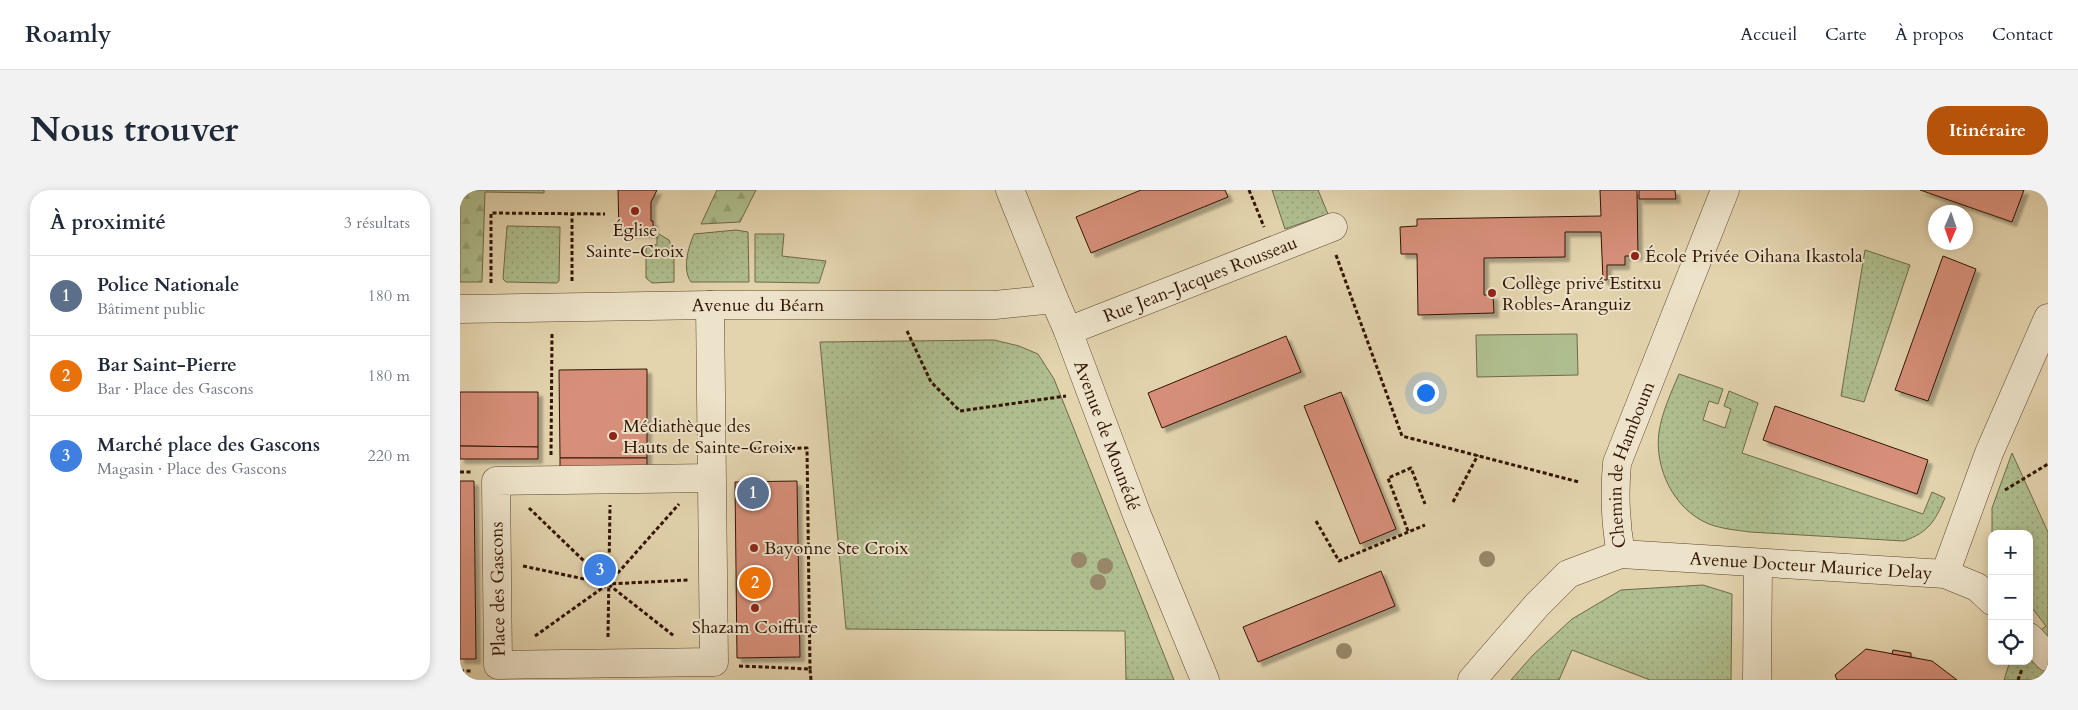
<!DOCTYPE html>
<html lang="fr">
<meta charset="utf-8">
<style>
body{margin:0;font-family:Cardo,serif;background:#f2f2f3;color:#1f2937}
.controls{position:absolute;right:15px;bottom:15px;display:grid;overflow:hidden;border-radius:10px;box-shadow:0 2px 8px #0003}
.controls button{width:45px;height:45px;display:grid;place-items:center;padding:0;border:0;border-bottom:1px solid #e0e1e3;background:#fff;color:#1f2937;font:25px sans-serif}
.compass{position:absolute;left:1468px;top:15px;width:45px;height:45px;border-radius:50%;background:#fff;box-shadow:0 2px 8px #0003;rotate:182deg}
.you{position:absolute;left:965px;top:202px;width:18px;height:18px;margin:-12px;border:4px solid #fff;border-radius:50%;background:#1a73e8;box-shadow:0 0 0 8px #1a73e833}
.badge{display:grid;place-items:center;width:32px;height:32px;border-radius:50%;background:#b45309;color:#fff;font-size:16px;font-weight:700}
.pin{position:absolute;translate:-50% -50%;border:2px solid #fff;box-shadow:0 1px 5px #0006}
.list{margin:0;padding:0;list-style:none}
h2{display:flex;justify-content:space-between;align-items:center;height:65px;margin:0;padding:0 20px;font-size:21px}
h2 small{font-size:16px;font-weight:400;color:#747a83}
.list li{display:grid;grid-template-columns:32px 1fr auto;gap:15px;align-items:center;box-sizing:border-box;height:80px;padding:0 20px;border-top:1px solid #e0e1e3}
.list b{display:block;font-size:19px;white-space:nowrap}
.list p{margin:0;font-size:16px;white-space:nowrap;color:#747a83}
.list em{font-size:16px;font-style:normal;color:#747a83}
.icon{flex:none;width:28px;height:28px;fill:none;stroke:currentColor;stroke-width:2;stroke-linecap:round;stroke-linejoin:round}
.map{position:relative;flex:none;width:1588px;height:490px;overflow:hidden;border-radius:20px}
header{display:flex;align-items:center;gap:30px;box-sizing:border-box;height:70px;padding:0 25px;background:#fff;border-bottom:1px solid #e0e1e3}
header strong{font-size:24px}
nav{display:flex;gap:28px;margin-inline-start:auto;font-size:18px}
.intro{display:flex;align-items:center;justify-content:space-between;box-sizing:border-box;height:120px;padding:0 30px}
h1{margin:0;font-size:35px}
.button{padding:12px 22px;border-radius:20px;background:#b45309;color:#fff;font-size:18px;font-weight:700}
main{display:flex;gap:30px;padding:0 30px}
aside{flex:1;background:#fff;border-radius:20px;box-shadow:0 2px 8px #0003}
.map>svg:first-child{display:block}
</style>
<header>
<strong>Roamly</strong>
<nav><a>Accueil</a><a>Carte</a><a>À propos</a><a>Contact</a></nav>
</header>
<div class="intro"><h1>Nous trouver</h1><a class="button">Itinéraire</a></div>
<main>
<aside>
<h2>À proximité<small>3 résultats</small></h2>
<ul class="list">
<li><span class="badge" style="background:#5c6f8a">1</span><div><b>Police Nationale</b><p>Bâtiment public</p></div><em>180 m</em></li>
<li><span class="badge" style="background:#e8710a">2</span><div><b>Bar Saint-Pierre</b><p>Bar · Place des Gascons</p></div><em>180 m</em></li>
<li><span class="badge" style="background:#3f7fe0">3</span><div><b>Marché place des Gascons</b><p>Magasin · Place des Gascons</p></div><em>220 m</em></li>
</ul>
</aside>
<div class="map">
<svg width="1588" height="490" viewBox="0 0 1588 490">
<defs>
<pattern id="grass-dots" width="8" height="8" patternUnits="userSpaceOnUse" patternTransform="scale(1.25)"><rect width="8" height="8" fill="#afbe8e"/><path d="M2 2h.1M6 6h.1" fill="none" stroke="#97a279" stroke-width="1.8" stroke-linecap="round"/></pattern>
<pattern id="forest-firs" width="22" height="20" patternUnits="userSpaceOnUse" patternTransform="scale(1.25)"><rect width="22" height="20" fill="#afbe8e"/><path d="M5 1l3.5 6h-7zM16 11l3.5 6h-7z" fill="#97a279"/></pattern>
<filter id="shadow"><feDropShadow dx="4.5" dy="4.5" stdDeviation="1" flood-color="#0004"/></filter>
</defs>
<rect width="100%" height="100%" fill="#e3d4ae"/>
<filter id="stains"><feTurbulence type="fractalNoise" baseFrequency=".004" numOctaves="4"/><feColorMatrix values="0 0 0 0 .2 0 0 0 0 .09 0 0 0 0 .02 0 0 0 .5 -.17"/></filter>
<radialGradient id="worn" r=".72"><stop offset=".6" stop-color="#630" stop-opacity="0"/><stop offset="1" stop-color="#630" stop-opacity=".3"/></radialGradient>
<g fill="url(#grass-dots)" stroke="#706948">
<path d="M812,0H858L868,24L825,39Z"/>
<path d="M47,36L100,37L99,91L97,93L46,92L43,89Z"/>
<path d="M276,40L288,42L289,92H231C222,79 228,58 234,44Z"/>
<path d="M197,43L209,50L214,63V92L192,93L186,88V54L197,55Z"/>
<path d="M295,44H324L322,66L366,71L359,93L295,92Z"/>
<path d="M1405,60L1450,75L1404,212L1381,206Z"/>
<path d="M534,150L559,156L578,164L594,189L714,490H666L665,441L386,439L360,152Z"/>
<path d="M1219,184L1263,199L1258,214L1249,211L1243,230L1265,238L1271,219L1264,216L1269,201L1298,213L1282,263L1463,324L1472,302L1485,308C1475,331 1469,342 1444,351L1290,342C1276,340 1262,339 1249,334C1214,320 1194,278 1199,242C1202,222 1211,203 1219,184Z"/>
<path d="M1552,263L1588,342V490H1544L1550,471H1569V449L1586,436L1569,414V344H1532V318Z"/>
<path d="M1243,395L1272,404L1271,490H1190L1112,460L1099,490H1051L1073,465L1112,429L1161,400Z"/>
</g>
<g fill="url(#forest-firs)" stroke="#706948">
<path d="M0,0H84V3L25,2L22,92H0Z"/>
<path d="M257,0H296L280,32L241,34Z"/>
</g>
<path fill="#afbe8e" stroke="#706948" d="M1117,144L1118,185L1017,187L1016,145Z"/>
<g fill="#d78f7a" stroke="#321403" filter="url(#shadow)">
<path d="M158,0H197L191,12V31H193V43H159Z"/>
<path d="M681,0H765L768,7L631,63L616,27Z"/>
<path d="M1140,0H1177L1178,66H1165V75H1147V90H1143L1141,42H1105V67L1024,68V105H1033L1034,123L958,125L957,64H941L940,37L957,36V29L1141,26Z"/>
<path d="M1179,0H1215L1216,9H1179Z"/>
<path d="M1460,0H1564L1552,32Z"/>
<path d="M1483,66L1516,79L1468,211L1435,200Z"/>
<path d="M826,146L841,182L702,238L688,203Z"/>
<path d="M187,179V268H100L99,180Z"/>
<path d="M0,202H78V257L0,256Z"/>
<path d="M881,202L936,339L900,354L844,216Z"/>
<path d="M1315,216L1468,270L1457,304L1303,250Z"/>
<path d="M0,256L78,257V269H0Z"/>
<path d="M100,268H187V280L100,282Z"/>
<path d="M0,291H14L16,469H0Z"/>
<path d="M337,291L340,467L277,468L275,292Z"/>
<path d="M921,381L935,416L798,472L783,437Z"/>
<path d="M1406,459L1472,471L1497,490H1377L1375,485Z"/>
<path d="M1433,460L1451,463V467L1432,464Z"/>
</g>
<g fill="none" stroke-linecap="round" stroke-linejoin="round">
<g stroke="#5e442e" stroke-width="29">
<g id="minor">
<path id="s1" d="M550,0L594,109L608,141L677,325L745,490"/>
<path d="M250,115L254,472L38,475L36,291L252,288"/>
<path id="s2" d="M0,119L250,115H535L594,109"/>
<path id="s3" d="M608,141L873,37"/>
<path id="s4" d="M1161,364C1155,332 1154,306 1157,273L1265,0"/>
<path d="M1485,384L1529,263L1588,128"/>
<path d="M1569,447L1588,467"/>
<path id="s5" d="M1012,490L1077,415L1108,384L1161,364L1485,384L1517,397L1532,411"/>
<path d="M1297,490L1298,373"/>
</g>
</g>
<g stroke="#321403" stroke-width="3" stroke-dasharray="4 2.5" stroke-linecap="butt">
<path d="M789,0L804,37"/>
<path d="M876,65L942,246L1119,292"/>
<path d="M112,91V24"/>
<path d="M31,93V23L145,24"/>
<path d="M447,141L471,192L500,221L606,206"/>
<path d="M279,259L347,258L350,479"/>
<path d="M91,265L92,143"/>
<path d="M0,282H11"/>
<path d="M1545,300L1588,274"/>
<path d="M993,312L1018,265"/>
<path d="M69,318L148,394L214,446"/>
<path d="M856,331L879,371L965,335"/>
<path d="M948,341L928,288L951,278L965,314"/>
<path d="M63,376L148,394L228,390"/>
<path d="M75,446L148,394L219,314"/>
<path d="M148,447L150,315"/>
<path d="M279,476L350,479L351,490"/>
<path d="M0,481H13"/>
<path d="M1558,490L1562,479"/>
</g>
<use href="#minor" stroke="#ede3ca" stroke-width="28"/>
</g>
<g fill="#978667">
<circle cx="1027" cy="369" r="8"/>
<circle cx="619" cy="370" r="8"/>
<circle cx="645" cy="376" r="8"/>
<circle cx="638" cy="392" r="8"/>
<circle cx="884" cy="461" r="8"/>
</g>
<g fill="#8f2418" stroke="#ede3ca" stroke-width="2">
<circle cx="175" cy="21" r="5"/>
<circle cx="1175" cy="66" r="5"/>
<circle cx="1032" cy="103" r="5"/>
<circle cx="153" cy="246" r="5"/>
<circle cx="294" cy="358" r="5"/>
<circle cx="295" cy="418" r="5"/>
</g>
<g text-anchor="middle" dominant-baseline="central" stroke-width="4" stroke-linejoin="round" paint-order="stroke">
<g font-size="18" fill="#321403" stroke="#ede3ca" text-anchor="start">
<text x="175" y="40" text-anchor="middle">Église<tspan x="175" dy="21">Sainte-Croix</tspan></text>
<text x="1185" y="66">École Privée Oihana Ikastola</text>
<text x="1042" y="93">Collège privé Estitxu<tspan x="1042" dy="21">Robles-Aranguiz</tspan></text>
<text x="163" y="236">Médiathèque des<tspan x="163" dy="21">Hauts de Sainte-Croix</tspan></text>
<text x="304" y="358">Bayonne Ste Croix</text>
<text x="295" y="437" text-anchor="middle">Shazam Coiffure</text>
</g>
<g font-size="18" fill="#321403" stroke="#ede3ca">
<text stroke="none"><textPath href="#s3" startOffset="142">Rue Jean-Jacques Rousseau</textPath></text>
<text stroke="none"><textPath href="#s2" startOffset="298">Avenue du Béarn</textPath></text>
<text stroke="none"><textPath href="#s1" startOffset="264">Avenue de Mounédé</textPath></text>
<text stroke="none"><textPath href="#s4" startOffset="92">Chemin de Hamboum</textPath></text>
<text stroke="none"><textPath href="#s5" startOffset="390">Avenue Docteur Maurice Delay</textPath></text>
<text transform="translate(38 399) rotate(-91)">Place des Gascons</text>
</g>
</g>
<rect width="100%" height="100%" filter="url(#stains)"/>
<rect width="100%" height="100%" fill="url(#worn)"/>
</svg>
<div class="controls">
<button>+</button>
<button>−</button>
<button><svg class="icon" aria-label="locate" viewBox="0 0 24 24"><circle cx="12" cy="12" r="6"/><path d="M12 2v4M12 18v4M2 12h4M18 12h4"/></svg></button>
</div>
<svg class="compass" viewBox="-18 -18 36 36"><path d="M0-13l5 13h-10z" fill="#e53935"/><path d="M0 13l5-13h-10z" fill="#747a83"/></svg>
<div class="you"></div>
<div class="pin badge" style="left:293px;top:303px;background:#5c6f8a">1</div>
<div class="pin badge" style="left:295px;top:393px;background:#e8710a">2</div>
<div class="pin badge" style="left:140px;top:380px;background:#3f7fe0">3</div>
</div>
</main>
